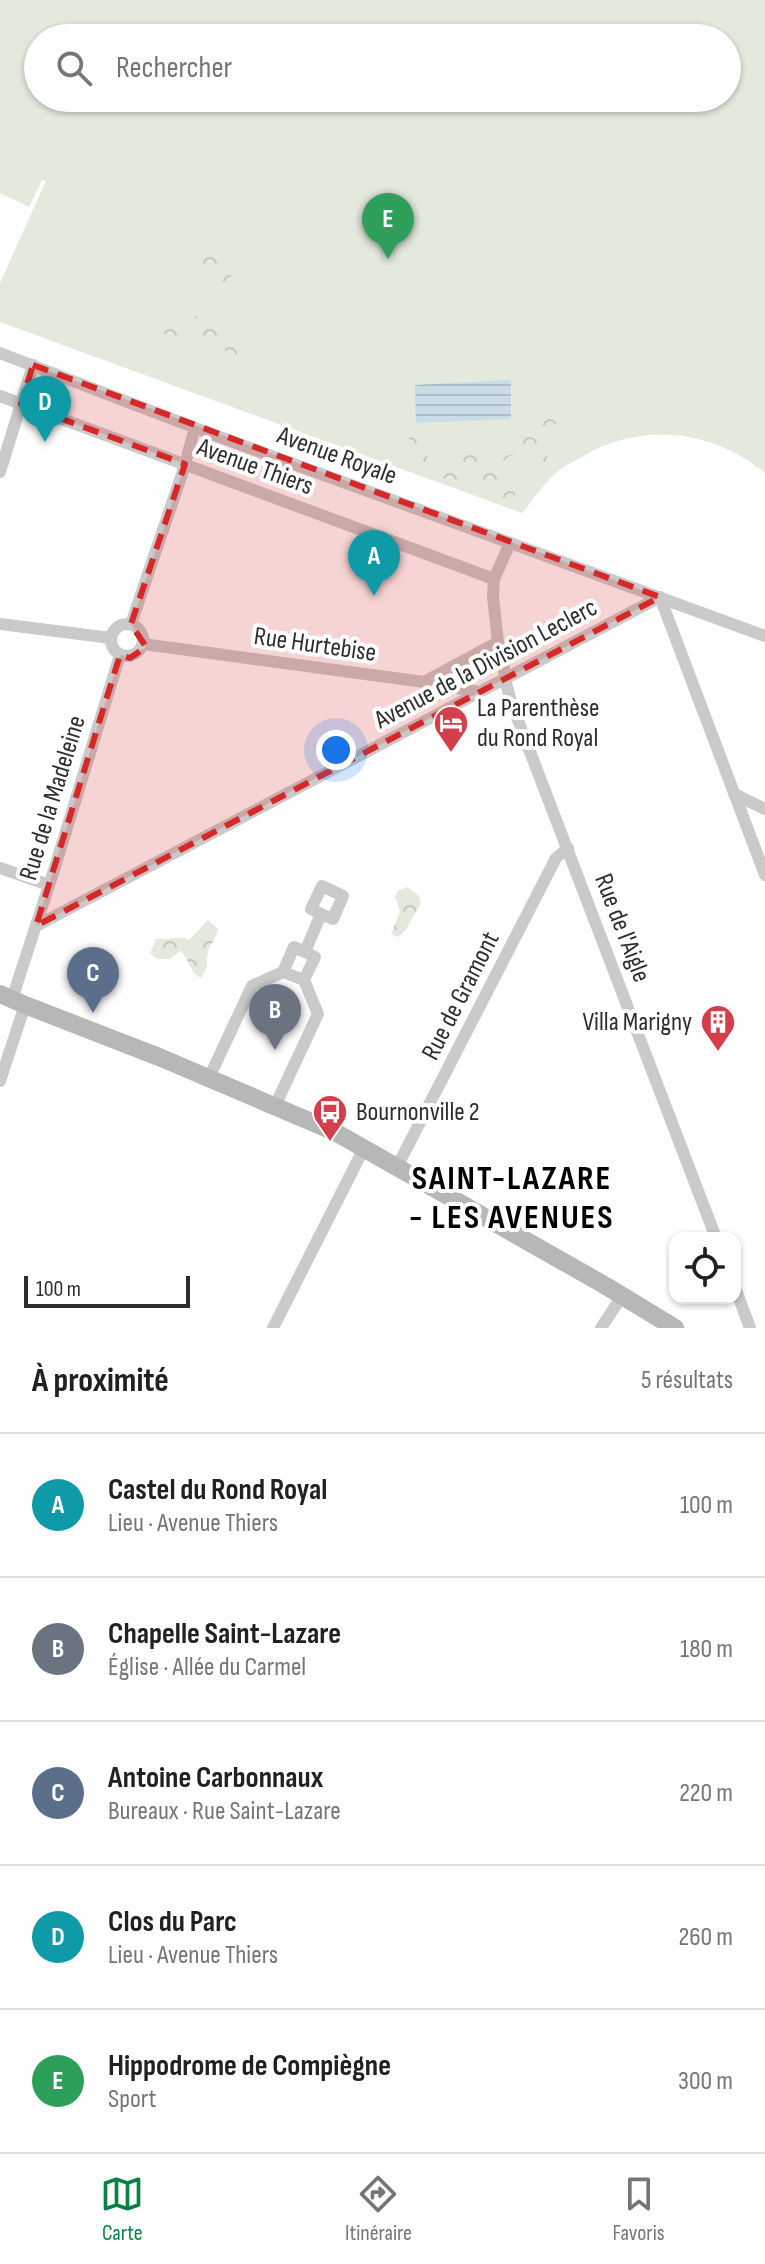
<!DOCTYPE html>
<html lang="fr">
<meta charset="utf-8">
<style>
body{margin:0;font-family:"Sofia Sans Condensed",sans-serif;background:#f6f6f6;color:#202124}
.controls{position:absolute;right:24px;bottom:24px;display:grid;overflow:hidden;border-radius:16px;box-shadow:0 2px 6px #0004}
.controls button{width:72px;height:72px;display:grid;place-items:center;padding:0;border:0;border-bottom:2px solid #e0e0e0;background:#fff;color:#202124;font:40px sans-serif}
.scale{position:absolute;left:24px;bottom:20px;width:166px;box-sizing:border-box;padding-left:8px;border:4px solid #2d2d2d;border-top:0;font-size:22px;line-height:28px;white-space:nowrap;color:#2d2d2d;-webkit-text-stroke:6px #fff;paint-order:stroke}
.you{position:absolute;left:336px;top:750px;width:28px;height:28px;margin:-20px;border:6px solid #fff;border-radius:50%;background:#1a73e8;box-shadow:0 0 0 12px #1a73e833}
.badge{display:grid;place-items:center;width:52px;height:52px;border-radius:50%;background:#0b8043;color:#fff;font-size:26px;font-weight:700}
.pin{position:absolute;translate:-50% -66px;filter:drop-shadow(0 2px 4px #0008)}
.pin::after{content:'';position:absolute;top:42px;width:28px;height:24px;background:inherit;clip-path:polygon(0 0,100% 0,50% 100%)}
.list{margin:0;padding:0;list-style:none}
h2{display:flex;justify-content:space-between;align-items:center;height:104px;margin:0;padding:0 32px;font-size:34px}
h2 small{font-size:26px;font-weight:400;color:#757577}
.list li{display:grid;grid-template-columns:52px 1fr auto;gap:24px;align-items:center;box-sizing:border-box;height:144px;padding:0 32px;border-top:2px solid #e0e0e0}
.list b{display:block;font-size:30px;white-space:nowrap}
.list p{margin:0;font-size:26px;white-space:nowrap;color:#757577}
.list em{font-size:26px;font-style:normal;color:#757577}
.icon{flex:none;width:44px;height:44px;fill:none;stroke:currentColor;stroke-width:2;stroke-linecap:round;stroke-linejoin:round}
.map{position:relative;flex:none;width:765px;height:1328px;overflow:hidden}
.search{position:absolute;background:#fff;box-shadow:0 2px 6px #0004;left:24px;right:24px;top:24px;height:88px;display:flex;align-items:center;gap:20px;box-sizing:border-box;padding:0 28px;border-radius:44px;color:#757577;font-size:30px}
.sheet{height:824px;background:#fff}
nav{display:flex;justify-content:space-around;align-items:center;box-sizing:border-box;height:112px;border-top:2px solid #e0e0e0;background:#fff;font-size:22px;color:#757577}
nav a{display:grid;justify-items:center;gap:4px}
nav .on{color:#0b8043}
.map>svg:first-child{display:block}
</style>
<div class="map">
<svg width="765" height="1328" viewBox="0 0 765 1328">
<defs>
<pattern id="forest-crowns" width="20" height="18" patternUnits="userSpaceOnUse" patternTransform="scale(2)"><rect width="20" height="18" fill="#e3e9dc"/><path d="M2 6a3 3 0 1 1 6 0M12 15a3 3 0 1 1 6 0" fill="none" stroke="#c3c8bd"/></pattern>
<pattern id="water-rules" width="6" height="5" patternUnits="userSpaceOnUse" patternTransform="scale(2)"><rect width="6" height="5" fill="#c9dce7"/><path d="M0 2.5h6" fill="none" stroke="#adbdc6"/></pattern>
</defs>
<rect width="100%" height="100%" fill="#fff"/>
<path fill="#e3e9dc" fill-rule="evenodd" d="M0,0H765V473C712,429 639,421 580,458C571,463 560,468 554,475C542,486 532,501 522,513L0,322V283L46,181L42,180L29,207L0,193ZM38,38H727V98H38Z"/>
<g fill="url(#forest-crowns)">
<path d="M204,247L215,250L239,264V270L232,273L227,289H218L212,273L200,271L195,260Z"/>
<path d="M206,315L225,319L241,345L244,365L237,373L228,369L225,349L216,338L196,334L171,337L155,330L162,318L171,320Z"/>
<path d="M555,415L556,423L543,444L549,463L544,466L528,455L509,456L493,471L504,476L515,486V496L504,502L409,465L403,456V447L413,433L427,443V457L437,462L460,445L472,454L515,439L536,417Z"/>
<path d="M407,887L419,896L421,903L405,931L398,937L391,934L400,912L395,896L398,891Z"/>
<path d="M208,920L218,929C217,939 209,944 208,953C205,967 210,964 201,978C189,972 190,961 181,951L170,959H157L150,953L156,939L183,938L189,940Z"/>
</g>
<path fill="url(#water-rules)" d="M511,380V419L416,423L415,385Z"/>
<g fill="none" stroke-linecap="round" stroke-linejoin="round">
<g stroke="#cacaca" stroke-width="12">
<path d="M0,353L206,432L765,636"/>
<path d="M0,396L494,579"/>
<path d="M0,472L33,365"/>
<path d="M510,543L494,579L493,597L498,642L503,659L505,679L511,702L716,1238"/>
<path d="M660,597L765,875"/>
<circle cx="127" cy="640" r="16"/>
<path d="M0,624L111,638"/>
<path d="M131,624L183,471L195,428"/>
<path d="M143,644L424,682L479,692"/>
<path d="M424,682L498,642"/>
<path d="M734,794L765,809"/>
<path d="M0,868L49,885"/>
<path d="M36,926L660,597"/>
<path d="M283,972L294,947L305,952L321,914L333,919L343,896L322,886L311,909L321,914"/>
<path d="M304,980L315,957L305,952"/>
<path d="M12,999L55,867L120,655"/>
<path d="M208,1080L252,986L283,972L304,980L318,1014L275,1106"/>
<path d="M0,1081L25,1005"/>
<path d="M397,1167L556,858L568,848"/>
<path d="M735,1287L750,1328"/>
<path d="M273,1328L364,1148"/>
<path d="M601,1328L622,1296"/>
</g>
<path stroke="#b7b7b7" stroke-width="18" d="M0,994L25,1005L159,1057L335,1132L606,1286L675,1328"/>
</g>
<path fill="#d62828" fill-opacity="0.2" stroke="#d62828" stroke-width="6" stroke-dasharray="16 10" stroke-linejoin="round" d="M33,365L660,597L36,926L120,655L130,658L146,647L131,624L185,464L21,404Z"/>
<defs>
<g id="hotel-pin" transform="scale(1.8)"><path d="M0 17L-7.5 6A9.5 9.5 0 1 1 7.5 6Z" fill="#d3404c" stroke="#fff"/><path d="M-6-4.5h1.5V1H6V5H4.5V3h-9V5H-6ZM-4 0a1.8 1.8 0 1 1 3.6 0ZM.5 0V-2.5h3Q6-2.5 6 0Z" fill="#fff"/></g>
<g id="building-pin" transform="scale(1.8)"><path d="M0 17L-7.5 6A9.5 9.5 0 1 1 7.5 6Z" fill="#d3404c" stroke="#fff"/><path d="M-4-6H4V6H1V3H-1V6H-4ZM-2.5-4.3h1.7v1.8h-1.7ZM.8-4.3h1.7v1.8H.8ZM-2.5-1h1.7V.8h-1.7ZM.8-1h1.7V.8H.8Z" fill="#fff"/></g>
<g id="bus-pin" transform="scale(1.8)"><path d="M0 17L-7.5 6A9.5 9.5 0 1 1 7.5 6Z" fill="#d3404c" stroke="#fff"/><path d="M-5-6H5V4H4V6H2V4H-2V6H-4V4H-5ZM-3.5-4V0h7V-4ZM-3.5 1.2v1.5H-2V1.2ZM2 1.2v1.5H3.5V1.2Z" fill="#fff"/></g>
</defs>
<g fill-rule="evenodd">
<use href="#hotel-pin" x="451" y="723"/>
<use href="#building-pin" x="718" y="1022"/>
<use href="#bus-pin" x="330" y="1112"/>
</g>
<g text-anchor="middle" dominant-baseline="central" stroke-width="8" stroke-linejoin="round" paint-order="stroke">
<g font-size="26" fill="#2d2d2d" stroke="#fff">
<text transform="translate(337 456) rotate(20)">Avenue Royale</text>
<text transform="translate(255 467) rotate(20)">Avenue Thiers</text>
<text transform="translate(315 645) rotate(8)">Rue Hurtebise</text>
<text transform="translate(486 664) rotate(-28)">Avenue de la Division Leclerc</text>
<text transform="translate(53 798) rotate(-73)">Rue de la Madeleine</text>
<text transform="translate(622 928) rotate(69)">Rue de l'Aigle</text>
<text transform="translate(461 996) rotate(-63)">Rue de Gramont</text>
</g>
<g font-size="26" fill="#2d2d2d" stroke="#fff" text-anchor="start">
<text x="477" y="708">La Parenthèse<tspan x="477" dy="30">du Rond Royal</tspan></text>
<text x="692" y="1022" text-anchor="end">Villa Marigny</text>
<text x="356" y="1112">Bournonville 2</text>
</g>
<g font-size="34" font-weight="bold" letter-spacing="2" fill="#000" stroke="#fff">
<text x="512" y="1178">SAINT-LAZARE<tspan x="512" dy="39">- LES AVENUES</tspan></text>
</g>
</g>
</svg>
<div class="controls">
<button><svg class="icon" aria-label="locate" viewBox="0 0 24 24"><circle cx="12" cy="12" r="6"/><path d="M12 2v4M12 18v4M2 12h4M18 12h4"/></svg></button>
</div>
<div class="scale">100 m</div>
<div class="you"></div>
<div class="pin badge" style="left:374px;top:596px;background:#0f9aa8">A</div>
<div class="pin badge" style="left:275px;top:1050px;background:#6b7280">B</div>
<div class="pin badge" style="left:93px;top:1013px;background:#5c6f8a">C</div>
<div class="pin badge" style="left:45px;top:442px;background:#0f9aa8">D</div>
<div class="pin badge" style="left:388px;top:259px;background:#2e9e5b">E</div>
<div class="search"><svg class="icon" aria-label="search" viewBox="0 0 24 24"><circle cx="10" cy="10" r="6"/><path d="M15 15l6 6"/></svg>Rechercher</div>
</div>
<section class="sheet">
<h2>À proximité<small>5 résultats</small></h2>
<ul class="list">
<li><span class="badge" style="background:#0f9aa8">A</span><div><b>Castel du Rond Royal</b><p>Lieu · Avenue Thiers</p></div><em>100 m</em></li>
<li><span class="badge" style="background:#6b7280">B</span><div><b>Chapelle Saint-Lazare</b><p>Église · Allée du Carmel</p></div><em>180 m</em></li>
<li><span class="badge" style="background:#5c6f8a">C</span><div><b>Antoine Carbonnaux</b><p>Bureaux · Rue Saint-Lazare</p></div><em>220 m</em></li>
<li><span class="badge" style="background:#0f9aa8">D</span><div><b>Clos du Parc</b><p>Lieu · Avenue Thiers</p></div><em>260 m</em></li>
<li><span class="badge" style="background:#2e9e5b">E</span><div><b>Hippodrome de Compiègne</b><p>Sport</p></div><em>300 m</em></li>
</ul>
</section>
<nav>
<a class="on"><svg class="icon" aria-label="map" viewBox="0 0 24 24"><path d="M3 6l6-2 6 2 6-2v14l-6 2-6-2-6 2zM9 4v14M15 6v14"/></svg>Carte</a>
<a><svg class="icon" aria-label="directions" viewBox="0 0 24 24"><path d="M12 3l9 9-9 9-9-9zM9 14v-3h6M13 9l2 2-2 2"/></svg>Itinéraire</a>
<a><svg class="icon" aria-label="saved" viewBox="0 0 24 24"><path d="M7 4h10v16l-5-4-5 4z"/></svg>Favoris</a>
</nav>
